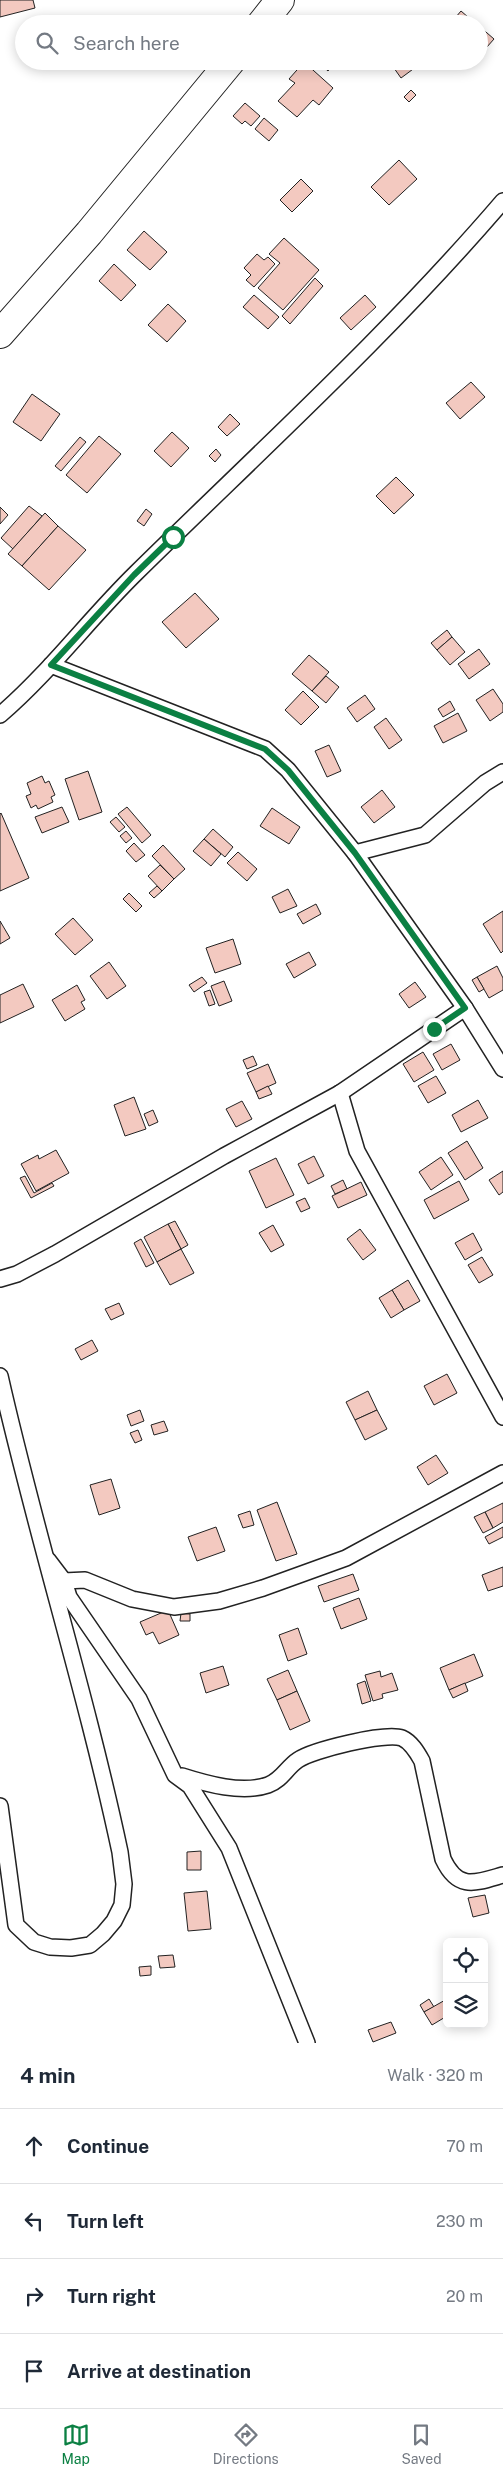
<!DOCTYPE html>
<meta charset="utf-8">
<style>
body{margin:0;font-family:"Public Sans",sans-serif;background:#f6f6f7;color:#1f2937}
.controls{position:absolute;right:15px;bottom:15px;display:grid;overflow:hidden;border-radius:8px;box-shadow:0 2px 12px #0003}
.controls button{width:45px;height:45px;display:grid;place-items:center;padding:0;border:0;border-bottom:1px solid #e0e1e3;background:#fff;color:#1f2937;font:25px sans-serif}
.stop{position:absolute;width:15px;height:15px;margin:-11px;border:4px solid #0b8043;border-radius:50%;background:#fff}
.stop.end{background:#0b8043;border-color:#fff;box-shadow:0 1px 5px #0008}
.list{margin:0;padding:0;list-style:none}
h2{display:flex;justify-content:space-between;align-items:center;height:65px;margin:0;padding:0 20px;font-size:21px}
h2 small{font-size:16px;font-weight:400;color:#747a83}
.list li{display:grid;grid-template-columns:32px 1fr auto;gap:15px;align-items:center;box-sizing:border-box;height:75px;padding:0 20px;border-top:1px solid #e0e1e3}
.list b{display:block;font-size:19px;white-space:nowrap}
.list em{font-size:16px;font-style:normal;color:#747a83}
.icon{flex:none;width:28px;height:28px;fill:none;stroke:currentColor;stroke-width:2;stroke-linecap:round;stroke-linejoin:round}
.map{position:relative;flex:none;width:503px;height:2043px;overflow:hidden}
.search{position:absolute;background:#fff;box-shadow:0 2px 12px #0003;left:15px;right:15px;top:15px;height:55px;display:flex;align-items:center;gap:12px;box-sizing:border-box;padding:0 18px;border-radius:28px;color:#747a83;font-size:19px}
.sheet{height:365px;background:#fff}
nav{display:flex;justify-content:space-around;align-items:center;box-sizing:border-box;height:70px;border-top:1px solid #e0e1e3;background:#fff;font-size:14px;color:#747a83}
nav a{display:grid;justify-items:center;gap:2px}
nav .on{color:#0b8043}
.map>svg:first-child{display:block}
</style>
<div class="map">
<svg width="503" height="2043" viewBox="0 0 503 2043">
<rect width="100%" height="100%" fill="#fff"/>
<g fill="#f3c9c0" stroke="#222">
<path d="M0,0H33L35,8L0,17Z"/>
<path d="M461,11L476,24H450Z"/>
<path d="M479,26L494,39L479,56Z"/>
<path d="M317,61H336L328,71Z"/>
<path d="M389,61H424L401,78Z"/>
<path d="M304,62L333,88L319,105L313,100L297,117L278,101L295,83L289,79Z"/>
<path d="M411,90L416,95L409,102L404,97Z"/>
<path d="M245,103L260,116L251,126L245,121L242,124L233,116Z"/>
<path d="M264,118L278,130L269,141L255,129Z"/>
<path d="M399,160L417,179L389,205L371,187Z"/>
<path d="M301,179L313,191L292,212L280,200Z"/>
<path d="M144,231L167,252L150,270L127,250Z"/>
<path d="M284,238L319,270L283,310L258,288L280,263L269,254Z"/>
<path d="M257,254L264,260L268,257L275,264L254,287L246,280L251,275L244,268Z"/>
<path d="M114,264L136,285L121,301L99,281Z"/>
<path d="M315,278L323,286L290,324L282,316Z"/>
<path d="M254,295L279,317L268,329L243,307Z"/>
<path d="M365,295L376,307L351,330L340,318Z"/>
<path d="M168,304L186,321L167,342L148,325Z"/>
<path d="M471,382L485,397L460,419L446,403Z"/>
<path d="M32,394L60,414L41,441L13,422Z"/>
<path d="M230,414L240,424L227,436L218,427Z"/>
<path d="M172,432L189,448L171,467L154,451Z"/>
<path d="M99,436L121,454L87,493L66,475Z"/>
<path d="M80,437L86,442L61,471L55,466Z"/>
<path d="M216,449L221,455L215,462L209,456Z"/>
<path d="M396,477L414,495L394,514L376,496Z"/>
<path d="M29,506L42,516L13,549L1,538Z"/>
<path d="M0,507L8,515L0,524Z"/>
<path d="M146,509L152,514L144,526L137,521Z"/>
<path d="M45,513L58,526L22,566L8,554Z"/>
<path d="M58,526L86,550L49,590L22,566Z"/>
<path d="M195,593L219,619L186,648L162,622Z"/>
<path d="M447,630L452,637L437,650L431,643Z"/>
<path d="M452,637L465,652L450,665L437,650Z"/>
<path d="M479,649L490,664L469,679L458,664Z"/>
<path d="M309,655L329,672L312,691L292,674Z"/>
<path d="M326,676L339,687L326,703L312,691Z"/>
<path d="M493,689L503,704V712L490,721L476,700Z"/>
<path d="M303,691L319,707L301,725L285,710Z"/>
<path d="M365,695L375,709L357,722L347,708Z"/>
<path d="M450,701L455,710L443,717L438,709Z"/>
<path d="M458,713L467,731L443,743L434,726Z"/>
<path d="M386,718L402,740L389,749L374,727Z"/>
<path d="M329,745L341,771L327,777L315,751Z"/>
<path d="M88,771L102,812L79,820L65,779Z"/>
<path d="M42,776L45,783L49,781L55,795L51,797L53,802L38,809L36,805L31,808L26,796L31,794L27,783Z"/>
<path d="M382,790L395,807L374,823L361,807Z"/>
<path d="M62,807L69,822L42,833L35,817Z"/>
<path d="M127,807L151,835L142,843L118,814Z"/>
<path d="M272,808L300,827L289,844L260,826Z"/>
<path d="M1,813L29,878L0,891V814Z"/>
<path d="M116,817L125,827L119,832L110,822Z"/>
<path d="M213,829L233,847L225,857L204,839Z"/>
<path d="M126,831L132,838L126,843L120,836Z"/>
<path d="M204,839L221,854L211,866L193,851Z"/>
<path d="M134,843L145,855L136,862L126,851Z"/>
<path d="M163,845L185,869L174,879L152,856Z"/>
<path d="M238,852L257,869L247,881L227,863Z"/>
<path d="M160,865L174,879L162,891L148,876Z"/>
<path d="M157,886L162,891L154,898L149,893Z"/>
<path d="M288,889L297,906L280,913L272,897Z"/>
<path d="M129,893L142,906L136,912L123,899Z"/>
<path d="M316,904L321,914L303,924L297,914Z"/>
<path d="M503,911V951L501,953L483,924Z"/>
<path d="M73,918L93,940L75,955L55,934Z"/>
<path d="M0,921L10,938L0,944Z"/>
<path d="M233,939L241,964L215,973L206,948Z"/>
<path d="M309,952L316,965L294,978L286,964Z"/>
<path d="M109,962L126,986L107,999L90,976Z"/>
<path d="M497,966L503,978V990L489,998L477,977Z"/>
<path d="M202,977L207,983L194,992L189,985Z"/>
<path d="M477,977L484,989L479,992L472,980Z"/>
<path d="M224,981L232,1001L219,1006L211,986Z"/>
<path d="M415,982L426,997L409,1008L399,994Z"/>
<path d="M23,984L34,1007L0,1023V995Z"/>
<path d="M77,985L85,1000L81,1002L85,1009L65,1021L52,1000Z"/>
<path d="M210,990L215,1004L209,1006L204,992Z"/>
<path d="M451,1044L460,1060L442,1070L433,1054Z"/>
<path d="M423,1052L434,1070L414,1082L403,1064Z"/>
<path d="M253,1056L257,1065L247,1069L243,1060Z"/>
<path d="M268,1064L276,1083L256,1092L247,1073Z"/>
<path d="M436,1076L446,1093L428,1103L418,1086Z"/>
<path d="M268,1086L272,1094L259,1099L256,1092Z"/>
<path d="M134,1097L146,1129L125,1136L114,1105Z"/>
<path d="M478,1100L488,1118L461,1132L452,1115Z"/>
<path d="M242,1101L252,1119L236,1127L226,1109Z"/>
<path d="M153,1110L158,1122L149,1126L144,1114Z"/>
<path d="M467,1141L483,1168L465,1180L448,1153Z"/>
<path d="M56,1150L69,1173L36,1191L21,1164L38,1155L39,1159Z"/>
<path d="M314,1156L324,1176L308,1184L298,1164Z"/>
<path d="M441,1157L453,1175L431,1190L419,1172Z"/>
<path d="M276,1158L294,1195L266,1208L249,1171Z"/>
<path d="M503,1171V1192L499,1195L489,1180Z"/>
<path d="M25,1176L34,1193L52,1183L54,1186L31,1198L20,1178Z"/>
<path d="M343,1180L347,1189L335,1194L331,1186Z"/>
<path d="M459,1181L469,1200L434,1219L424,1200Z"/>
<path d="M361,1182L367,1195L338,1208L332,1196Z"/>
<path d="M305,1198L310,1208L301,1212L296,1202Z"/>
<path d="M175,1221L188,1245L181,1249L168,1224Z"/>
<path d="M168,1224L181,1249L157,1262L144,1237Z"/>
<path d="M273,1225L284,1245L271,1252L259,1233Z"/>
<path d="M360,1229L376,1250L363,1260L347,1239Z"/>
<path d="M473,1233L482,1250L465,1260L455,1243Z"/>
<path d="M141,1239L154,1263L146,1267L134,1243Z"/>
<path d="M181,1249L194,1273L170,1285L157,1262Z"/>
<path d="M482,1257L493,1275L479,1283L468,1265Z"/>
<path d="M408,1280L420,1301L404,1310L392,1290Z"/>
<path d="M392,1290L404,1310L391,1318L379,1298Z"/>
<path d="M119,1303L124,1314L111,1320L105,1309Z"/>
<path d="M92,1340L98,1351L81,1360L75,1349Z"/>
<path d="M447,1374L457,1393L434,1405L424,1386Z"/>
<path d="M368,1391L377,1410L355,1420L346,1402Z"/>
<path d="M140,1410L144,1421L131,1426L127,1415Z"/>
<path d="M377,1410L387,1429L365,1440L355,1420Z"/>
<path d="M164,1421L168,1431L154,1435L151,1425Z"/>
<path d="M138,1430L142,1440L135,1443L130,1433Z"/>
<path d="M436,1455L448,1473L428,1485L417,1467Z"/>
<path d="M111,1479L120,1508L99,1515L90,1485Z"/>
<path d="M277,1502L297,1554L276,1561L257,1510Z"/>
<path d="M503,1503V1522L493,1528L485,1512Z"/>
<path d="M250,1511L254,1525L243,1528L238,1515Z"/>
<path d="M485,1512L493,1528L483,1533L474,1517Z"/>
<path d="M216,1527L225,1551L197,1561L188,1537Z"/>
<path d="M503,1527V1537L489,1544L485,1537Z"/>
<path d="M503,1567V1586L488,1591L482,1575Z"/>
<path d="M353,1574L359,1590L324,1602L318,1586Z"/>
<path d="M359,1598L367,1619L341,1629L333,1608Z"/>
<path d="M168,1610L179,1635L159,1644L153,1632L146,1635L140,1622Z"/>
<path d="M181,1613L190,1614V1621H180Z"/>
<path d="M298,1628L307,1654L288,1661L279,1635Z"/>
<path d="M474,1654L483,1676L449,1690L440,1668Z"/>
<path d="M223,1666L229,1685L206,1693L200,1673Z"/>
<path d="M288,1670L297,1691L277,1700L267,1679Z"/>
<path d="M380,1671L381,1677L392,1673L398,1690L382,1694L383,1698L373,1701L365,1675Z"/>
<path d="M365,1681L371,1701L362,1704L357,1684Z"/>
<path d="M465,1683L468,1691L453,1698L449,1690Z"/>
<path d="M297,1691L310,1721L290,1730L277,1700Z"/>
<path d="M201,1851V1870H187V1852Z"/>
<path d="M207,1891L211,1929L188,1931L184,1893Z"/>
<path d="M485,1895L489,1913L473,1917L468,1898Z"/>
<path d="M173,1955L175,1967L160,1968L158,1956Z"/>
<path d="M151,1966V1975L140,1976L139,1967Z"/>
<path d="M429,1999L434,2007L424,2012L420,2005Z"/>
<path d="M447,1999V2016L432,2025L424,2012Z"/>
<path d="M391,2022L396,2033L373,2042L368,2030Z"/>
</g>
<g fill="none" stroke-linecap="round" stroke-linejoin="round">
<g stroke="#222" stroke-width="18">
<g id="street">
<path d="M51,665L265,749L288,770L355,853L425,835L485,783L503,772"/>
<path d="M0,715C50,672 89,619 136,573C260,451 390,333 503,201"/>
<path d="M355,853L465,1008L503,1069"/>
<path d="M340,1093L357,1151L503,1417"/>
<path d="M0,1279L17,1274L55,1254L224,1156L340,1093L465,1008"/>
<path d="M0,1376C36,1536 86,1692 120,1852L124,1884L122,1905L114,1921L103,1934L90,1945L71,1948L50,1947L34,1942L16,1925L0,1806"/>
<path d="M48,1560L64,1581L69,1597L139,1699L175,1775L190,1786L229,1848L307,2043"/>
<path d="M64,1581L85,1580L132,1599L174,1607L219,1601L263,1588L346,1558L503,1473"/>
<path d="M182,1776C207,1784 242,1794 268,1785C282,1780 287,1767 298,1760C313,1750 385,1732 402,1738C411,1742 417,1752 422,1761L443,1859C458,1891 475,1883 503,1875"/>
</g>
</g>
<g stroke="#222" stroke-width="30">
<g id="highway">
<path d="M261,24L280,0"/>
<path d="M0,334L89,233L231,61"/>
</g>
</g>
<use href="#street" stroke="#fff" stroke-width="15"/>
<use href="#highway" stroke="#fff" stroke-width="28"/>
</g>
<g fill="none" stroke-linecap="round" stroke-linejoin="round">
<path stroke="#0b8043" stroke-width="6" d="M173,537L134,575L51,665L265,749L288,770L355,853L465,1008L434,1029"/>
</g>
</svg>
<div class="controls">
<button><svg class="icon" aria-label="locate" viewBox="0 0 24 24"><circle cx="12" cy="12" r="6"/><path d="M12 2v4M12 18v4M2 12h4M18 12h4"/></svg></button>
<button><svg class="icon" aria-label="layers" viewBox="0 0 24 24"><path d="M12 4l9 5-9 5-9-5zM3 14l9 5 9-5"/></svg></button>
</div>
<div class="stop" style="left:173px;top:537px"></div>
<div class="stop end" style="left:434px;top:1029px"></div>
<div class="search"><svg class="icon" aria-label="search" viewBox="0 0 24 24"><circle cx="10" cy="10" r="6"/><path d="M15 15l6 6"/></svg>Search here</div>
</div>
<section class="sheet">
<h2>4 min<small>Walk · 320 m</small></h2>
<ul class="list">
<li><svg class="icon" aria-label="ahead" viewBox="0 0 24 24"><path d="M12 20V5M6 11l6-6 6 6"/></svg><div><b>Continue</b></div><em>70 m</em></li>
<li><svg class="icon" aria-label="left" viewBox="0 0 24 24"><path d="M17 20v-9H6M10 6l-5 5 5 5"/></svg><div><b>Turn left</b></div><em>230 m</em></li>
<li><svg class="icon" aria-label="right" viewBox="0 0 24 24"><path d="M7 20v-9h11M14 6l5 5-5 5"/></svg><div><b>Turn right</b></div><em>20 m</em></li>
<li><svg class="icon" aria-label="arrive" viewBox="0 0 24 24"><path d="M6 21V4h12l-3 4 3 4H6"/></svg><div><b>Arrive at destination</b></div></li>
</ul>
</section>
<nav>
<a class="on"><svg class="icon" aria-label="map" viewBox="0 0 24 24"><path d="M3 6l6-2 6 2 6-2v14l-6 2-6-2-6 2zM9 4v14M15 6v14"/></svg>Map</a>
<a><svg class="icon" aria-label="directions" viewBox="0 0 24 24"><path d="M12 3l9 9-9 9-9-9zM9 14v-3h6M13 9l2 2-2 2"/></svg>Directions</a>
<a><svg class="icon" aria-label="saved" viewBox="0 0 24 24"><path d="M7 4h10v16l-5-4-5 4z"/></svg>Saved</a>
</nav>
